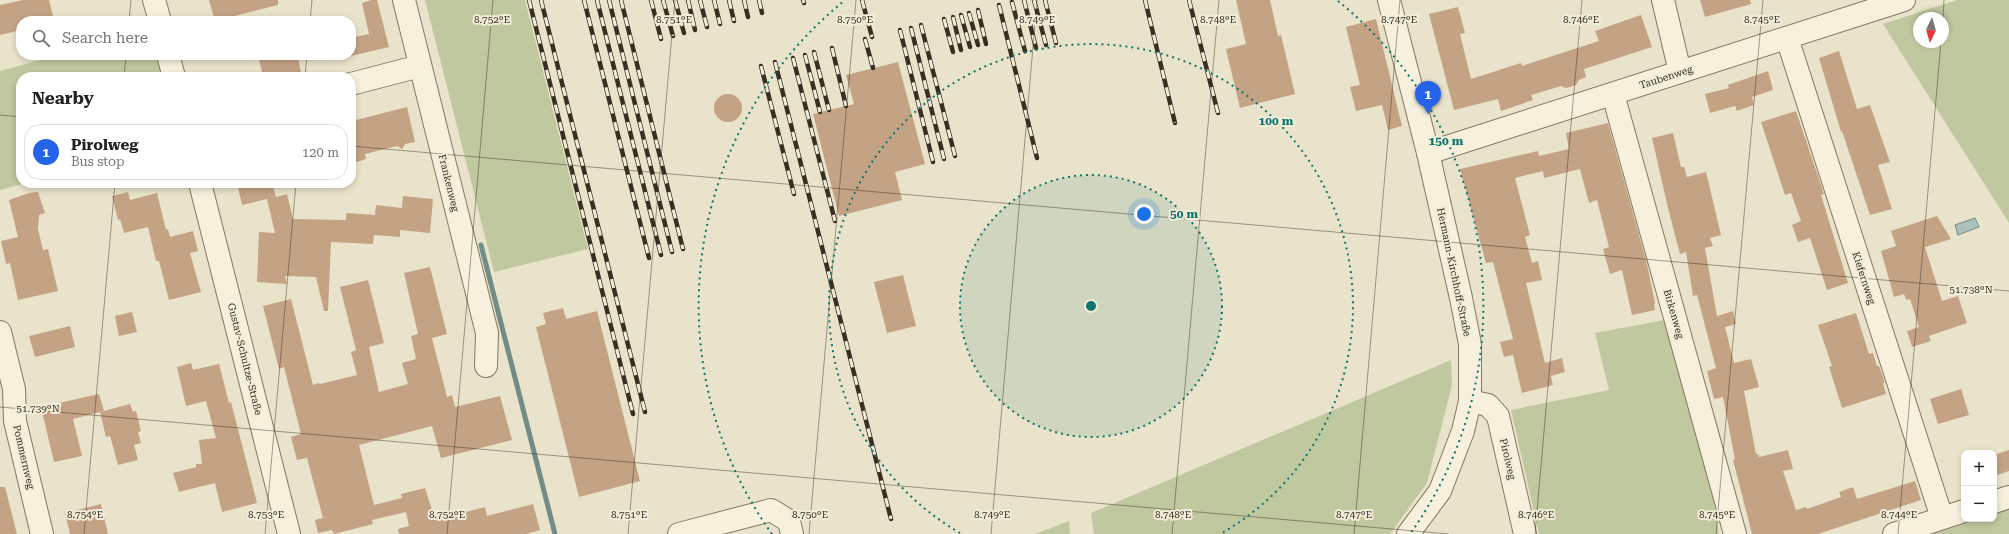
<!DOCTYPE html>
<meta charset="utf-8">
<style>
body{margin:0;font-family:"Roboto Serif",serif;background:#f2f2f2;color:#222}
.controls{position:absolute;right:12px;bottom:12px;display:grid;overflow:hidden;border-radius:8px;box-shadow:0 2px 6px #0003}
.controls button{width:36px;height:36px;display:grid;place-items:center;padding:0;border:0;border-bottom:1px solid #e0e0e0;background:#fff;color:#222;font:20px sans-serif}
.compass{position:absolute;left:1913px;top:12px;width:36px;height:36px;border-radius:50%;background:#fff;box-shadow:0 2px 6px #0003;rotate:185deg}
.you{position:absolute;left:1144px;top:214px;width:14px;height:14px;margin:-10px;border:3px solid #fff;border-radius:50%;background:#1a73e8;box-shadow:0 0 0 6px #1a73e833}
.badge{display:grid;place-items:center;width:26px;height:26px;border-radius:50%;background:#2563eb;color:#fff;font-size:13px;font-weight:700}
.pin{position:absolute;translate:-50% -33px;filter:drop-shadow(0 1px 2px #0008)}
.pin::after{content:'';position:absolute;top:21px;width:14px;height:12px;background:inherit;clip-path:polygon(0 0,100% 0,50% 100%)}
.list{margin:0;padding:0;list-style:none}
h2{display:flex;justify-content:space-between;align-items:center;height:52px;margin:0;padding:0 16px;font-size:17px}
h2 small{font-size:13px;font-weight:400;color:#767676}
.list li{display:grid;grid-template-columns:26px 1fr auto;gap:12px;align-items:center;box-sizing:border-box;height:56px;margin:0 8px 8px;padding:0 8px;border:1px solid #e0e0e0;border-radius:16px}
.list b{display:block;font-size:15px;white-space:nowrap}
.list p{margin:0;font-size:13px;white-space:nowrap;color:#767676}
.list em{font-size:13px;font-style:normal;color:#767676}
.icon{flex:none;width:22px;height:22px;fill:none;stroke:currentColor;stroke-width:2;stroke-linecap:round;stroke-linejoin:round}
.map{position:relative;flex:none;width:2009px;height:534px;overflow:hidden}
.search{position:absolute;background:#fff;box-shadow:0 2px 6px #0003;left:16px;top:16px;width:340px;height:44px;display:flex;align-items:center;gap:10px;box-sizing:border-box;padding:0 14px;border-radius:16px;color:#767676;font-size:15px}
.panel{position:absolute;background:#fff;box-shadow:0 2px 6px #0003;left:16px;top:72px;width:340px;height:116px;border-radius:16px}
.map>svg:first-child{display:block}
</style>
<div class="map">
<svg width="2009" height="534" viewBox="0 0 2009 534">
<rect width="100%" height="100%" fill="#eae3cb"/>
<g fill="#c0c89f" fill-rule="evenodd">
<path d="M425,0H525L588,249L494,272Z"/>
<path d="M1957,0H2009V223L1883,24ZM1919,18H1943V42H1919Z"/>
<path d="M59,55H157L162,77H21V183H26L0,190V71Z"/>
<path d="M1670,319L1714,499L1719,534H1539L1511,410L1609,390L1595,333Z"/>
<path d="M1451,360L1452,385L1427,483L1390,534H1094L1091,513Z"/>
<path d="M2009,509V534H1930L1978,519H1994V514Z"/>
<path d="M1069,521L1070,534H1035Z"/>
</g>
<path fill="#abbfbb" stroke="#728d88" d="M1975,218L1979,227L1958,235L1955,225Z"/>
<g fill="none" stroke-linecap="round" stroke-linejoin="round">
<path stroke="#728d88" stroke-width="5" d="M481,245L555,534"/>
</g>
<g fill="#c4a385">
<path d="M23,0H49L53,16L34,21H21V30L0,35V5Z"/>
<path d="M209,0H278V5L215,21Z"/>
<path d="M371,0H377L389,47L351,56V38L369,34L362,3Z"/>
<path d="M1236,0H1270L1278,36L1281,35L1295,94L1240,108L1226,49L1246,44Z"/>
<path d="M1700,0H1750L1751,4L1705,17Z"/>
<path d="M1458,7L1465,33L1460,34L1471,79L1521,63L1522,66L1599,41L1595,31L1641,15L1652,47L1584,69L1586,77L1579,80L1576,85L1566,88L1561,86L1531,95L1533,100L1501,111L1498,99L1454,110L1429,14Z"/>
<path d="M1376,19L1402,126L1388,130L1382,105L1356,111L1350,87L1360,85L1346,27Z"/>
<path d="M1839,51L1857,109L1870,105L1890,162L1878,165L1892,209L1870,215L1842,131L1841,132L1819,58Z"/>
<path d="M258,55H289L290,59L298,57L301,72L280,77H263Z"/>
<path d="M898,62L925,164L895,172L902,200L839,216L813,114L854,104L846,75Z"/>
<path d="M1768,71L1773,90L1752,97L1754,105L1737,111L1735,106L1710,113L1705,94L1729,88L1728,85Z"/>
<circle cx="728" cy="108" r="14"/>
<path d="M407,107L415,142L405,144L402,149L397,146L365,154L366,159L351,164V120H356Z"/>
<path d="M1796,111L1824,194L1821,195L1848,283L1827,290L1810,238L1798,242L1792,225L1801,221L1791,193L1785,195L1761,122Z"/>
<path d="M1608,123L1647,264L1655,303L1654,304L1655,310L1632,315L1622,270L1610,274L1603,249L1609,247L1597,200L1589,203L1580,169L1544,178L1543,171L1515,178L1530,235L1525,237L1532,263L1538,261L1542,280L1526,283L1545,363L1562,358L1565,372L1551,376L1553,385L1522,393L1513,355L1504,357L1500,342L1513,339L1493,262L1486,263L1460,169L1538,151L1539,156L1569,149L1566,133Z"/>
<path d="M1673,133L1681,167H1684L1687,177L1706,172L1721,235L1710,238L1713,246L1705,248L1717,316L1733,311L1736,324L1725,327L1734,363L1751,359L1759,387L1744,391L1756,454H1758L1759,457L1788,450L1793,469L1783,471L1796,510L1806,507L1807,509L1841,497L1839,492L1853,487L1857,499L1915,481L1921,500L1818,534H1752L1733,460L1735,459L1723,397L1714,399L1707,371L1716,368L1697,295L1693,296L1686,252L1680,254L1668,208L1652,138Z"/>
<path d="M237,183H272L276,197L287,194L293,219L346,220V213L375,215L376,205L402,208L403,196L433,199L430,233L400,230V237L374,235L373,244L331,242L328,311H324L316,277L285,276L287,284L257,282L259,232L275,233L267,199L242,205Z"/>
<path d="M38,192L45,213L39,215L38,229L43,250L48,249L58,291L18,300L10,263L6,264L1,241L18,237L9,200L29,193Z"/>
<path d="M128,192L130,200L157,193L166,230L168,229L170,237L193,231L198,251L190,253L201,292L169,300L159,261H156L148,227L124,233L120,219L118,220L112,196Z"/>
<path d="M1937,216L1951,239L1925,247L1942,301L1958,296L1967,323L1929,336L1931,341L1912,347L1907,331L1919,327L1910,299L1906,300L1904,294L1894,297L1881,251L1896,246L1891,231Z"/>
<path d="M430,267L447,334L432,338L447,397L452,395L455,407L500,396L512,440L441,458L432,426L359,445L374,505L402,498L401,494L425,488L435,520L485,507L487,516L533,504L540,530L526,534H399L398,529L409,526L406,512L372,520L373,524L334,534L332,530L318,533L315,520L323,518L307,458L297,460L291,437L301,434L284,367L279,369L263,306L291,299L313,385L319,383L320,384L357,375L351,352L356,350L340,287L368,280L384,343L369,347L379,392L408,384L402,363L416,359L411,336L418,334L404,273Z"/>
<path d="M903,275L916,326L887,333L874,282Z"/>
<path d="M563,308L566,319L597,311L640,481L579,497L536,327L546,324L543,313Z"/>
<path d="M132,312L137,332L119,336L115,316Z"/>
<path d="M1856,313L1869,354L1873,353L1877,366H1879L1885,383H1883L1886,394L1842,408L1829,367L1832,366L1818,325Z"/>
<path d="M70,326L75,347L35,357L29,336Z"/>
<path d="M191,363L193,370L219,364L229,403L231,402L257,503L222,512L215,483L179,492L173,473L196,467V464H202L199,440L216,438L206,401L186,406L177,367Z"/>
<path d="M1961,389L1969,415L1938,424L1930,399Z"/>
<path d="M99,394L104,411L73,419L82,456L54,462L41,407Z"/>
<path d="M130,404L133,412L136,411L141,431L138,432L141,443L134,445L138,460L118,465L110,436L106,437L100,412Z"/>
<path d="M2009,450V471L1994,476V455Z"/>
<path d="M0,487H5L17,534H0Z"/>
<path d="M101,504L108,534H70L65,513Z"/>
</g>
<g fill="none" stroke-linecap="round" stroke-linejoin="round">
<g stroke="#857661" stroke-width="24">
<g id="minor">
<path d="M154,0L160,21"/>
<path d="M404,0L487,333L486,366"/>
<path d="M1389,0L1428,153L1461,298L1470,344V401L1463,431L1440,491L1408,534"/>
<path d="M1663,0L1680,72"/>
<path d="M1787,38L1942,518"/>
<path d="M168,55L174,77"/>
<path d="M351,84L420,66"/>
<path d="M1613,94L1735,534"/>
<path d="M1428,153L1904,0"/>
<path d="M200,183L289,534"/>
<path d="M0,332L14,389L15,421L42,534"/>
<path d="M1470,401L1488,405L1498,416L1525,534"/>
<path d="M1994,502L2009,497"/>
<path d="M679,534L771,510L789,521L792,534"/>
<path d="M1894,534L1964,511"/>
</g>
</g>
<use href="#minor" stroke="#f6f0dd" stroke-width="22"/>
<g stroke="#382e22" stroke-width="4.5">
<g id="rail">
<path d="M529,0L633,414"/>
<path d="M541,0L645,412"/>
<path d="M584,0L649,258"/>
<path d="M597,0L661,255"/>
<path d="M609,0L672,252"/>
<path d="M621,0L683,249"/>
<path d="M651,0L661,39"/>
<path d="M663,0L673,36"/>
<path d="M675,0L684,33"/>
<path d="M688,0L695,30"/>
<path d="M700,0L707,27"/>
<path d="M714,0L720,24"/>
<path d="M729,0L734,21"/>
<path d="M744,0L748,17"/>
<path d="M759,0L762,13"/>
<path d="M803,0L804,3"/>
<path d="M862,0L872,37"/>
<path d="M1024,0L1036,48"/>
<path d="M1034,0L1046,45"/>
<path d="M1045,0L1056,43"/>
<path d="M1145,0L1175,123"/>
<path d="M1189,0L1218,113"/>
<path d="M1012,2L1025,51"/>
<path d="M999,5L1037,158"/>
<path d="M978,10L986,44"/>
<path d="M969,13L978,45"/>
<path d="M961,15L970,47"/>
<path d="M953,17L961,50"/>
<path d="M944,19L953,52"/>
<path d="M921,25L955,156"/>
<path d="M911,28L944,159"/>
<path d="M900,30L933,162"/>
<path d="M865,39L873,68"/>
<path d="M832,48L846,106"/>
<path d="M814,52L829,110"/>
<path d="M805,55L820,112"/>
<path d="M793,58L835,221"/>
<path d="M775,62L891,519"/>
<path d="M761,66L794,194"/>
</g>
</g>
<use href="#rail" stroke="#f2edd9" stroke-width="3" stroke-dasharray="9" stroke-linecap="butt"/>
</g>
<path fill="none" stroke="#382e22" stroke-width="1" stroke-opacity="0.45" d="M1943,18L1944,0M129,21L131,0M310,21L312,0M124,77L126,55M305,77L307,55M0,115L21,117M351,146L2009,291M0,407L1449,534M84,534L115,183M265,534L296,183M447,534L493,0M628,534L675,0M809,534L856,0M991,534L1037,0M1172,534L1219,0M1354,534L1400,0M1535,534L1582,0M1716,534L1763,0M1898,534L1941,42"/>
<circle cx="1091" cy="306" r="131" fill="#0f766e" fill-opacity=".12"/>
<g fill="none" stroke="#0f766e" stroke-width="2" stroke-dasharray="2 4">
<circle cx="1091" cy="306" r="131"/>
<path d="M960 533A262 262 0 1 1 1222 533"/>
<path d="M772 534A392 392 0 0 1 844 1M1338 1A392 392 0 0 1 1410 534"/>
</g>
<g text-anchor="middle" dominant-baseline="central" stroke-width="4" stroke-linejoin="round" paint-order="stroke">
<g font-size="10" fill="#382e22" stroke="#f2edd9">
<text transform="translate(1666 77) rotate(-18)">Taubenweg</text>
<text transform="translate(449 183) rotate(76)">Frankenweg</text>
<text transform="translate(1454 272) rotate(78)">Hermann-Kirchhoff-Straße</text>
<text transform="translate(1864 278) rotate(72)">Kiefernweg</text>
<text transform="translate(1674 314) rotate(74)">Birkenweg</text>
<text transform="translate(245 359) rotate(76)">Gustav-Schultze-Straße</text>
<text transform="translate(24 457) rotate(77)">Pommernweg</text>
<text transform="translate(1508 459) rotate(77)">Pirolweg</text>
</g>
</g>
<g font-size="10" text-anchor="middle" fill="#382e22" stroke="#f2edd9" stroke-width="4" stroke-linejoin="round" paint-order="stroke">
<text x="492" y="23">8.752°E</text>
<text x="674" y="23">8.751°E</text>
<text x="855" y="23">8.750°E</text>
<text x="1037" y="23">8.749°E</text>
<text x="1218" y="23">8.748°E</text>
<text x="1399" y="23">8.747°E</text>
<text x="1581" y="23">8.746°E</text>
<text x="1762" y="23">8.745°E</text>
<text x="1971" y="293">51.738°N</text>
<text x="38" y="412">51.739°N</text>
<text x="85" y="518">8.754°E</text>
<text x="266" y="518">8.753°E</text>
<text x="447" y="518">8.752°E</text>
<text x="629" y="518">8.751°E</text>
<text x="810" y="518">8.750°E</text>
<text x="992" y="518">8.749°E</text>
<text x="1173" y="518">8.748°E</text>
<text x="1354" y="518">8.747°E</text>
<text x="1536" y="518">8.746°E</text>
<text x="1717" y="518">8.745°E</text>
<text x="1899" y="518">8.744°E</text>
</g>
<circle cx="1091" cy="306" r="6" fill="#0f766e" stroke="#f2edd9" stroke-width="2"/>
<g font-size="12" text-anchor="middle" font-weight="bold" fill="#0f766e" stroke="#f2edd9" stroke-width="4" stroke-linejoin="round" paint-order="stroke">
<text x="1276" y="125">100 m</text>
<text x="1446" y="145">150 m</text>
<text x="1184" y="218">50 m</text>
</g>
</svg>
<div class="controls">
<button>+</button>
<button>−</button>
</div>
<svg class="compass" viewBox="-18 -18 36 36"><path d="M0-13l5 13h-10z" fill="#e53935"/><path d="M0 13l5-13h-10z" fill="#767676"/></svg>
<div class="you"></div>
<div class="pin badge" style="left:1428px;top:114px">1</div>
<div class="search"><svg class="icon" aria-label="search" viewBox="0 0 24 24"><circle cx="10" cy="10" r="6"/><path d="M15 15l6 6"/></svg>Search here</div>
<section class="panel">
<h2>Nearby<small></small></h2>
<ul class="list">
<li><span class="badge">1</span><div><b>Pirolweg</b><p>Bus stop</p></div><em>120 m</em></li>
</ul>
</section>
</div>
